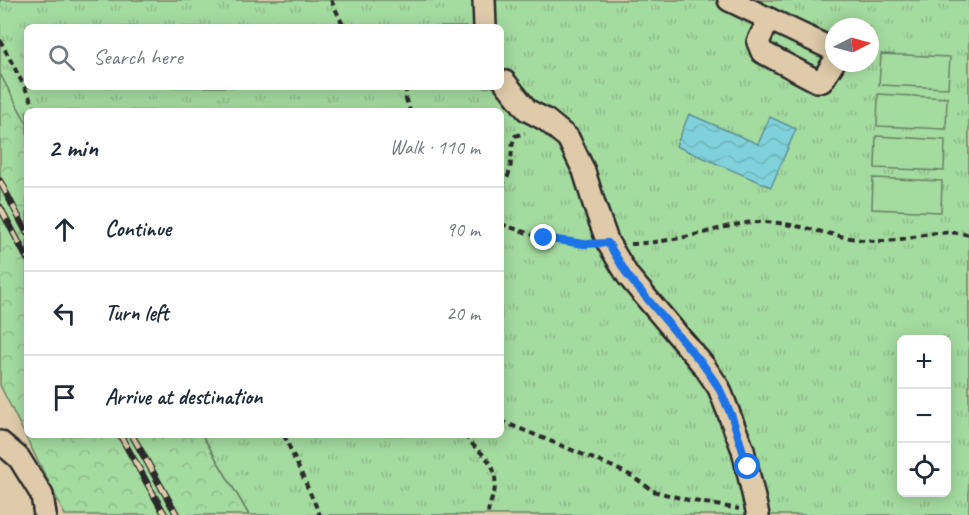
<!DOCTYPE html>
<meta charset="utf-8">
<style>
body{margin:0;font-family:Caveat,sans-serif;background:#f2f2f3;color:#1f2937}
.controls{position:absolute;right:18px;bottom:18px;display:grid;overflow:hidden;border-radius:9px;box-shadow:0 3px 15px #0003}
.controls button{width:54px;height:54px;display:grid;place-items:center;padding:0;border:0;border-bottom:2px solid #e0e1e3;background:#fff;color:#1f2937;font:30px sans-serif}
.compass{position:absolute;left:825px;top:18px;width:54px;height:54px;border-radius:50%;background:#fff;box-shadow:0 3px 15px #0003;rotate:84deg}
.stop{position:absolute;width:18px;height:18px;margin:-14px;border:4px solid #1a73e8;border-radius:50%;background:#fff}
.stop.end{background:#1a73e8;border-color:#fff;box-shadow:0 2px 6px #0008}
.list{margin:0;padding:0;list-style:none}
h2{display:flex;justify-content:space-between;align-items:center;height:78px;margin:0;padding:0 24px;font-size:26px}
h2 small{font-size:20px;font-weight:400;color:#747a83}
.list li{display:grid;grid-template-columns:39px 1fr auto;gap:18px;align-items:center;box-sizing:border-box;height:84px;padding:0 24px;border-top:2px solid #e0e1e3}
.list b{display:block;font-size:22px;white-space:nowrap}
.list em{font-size:20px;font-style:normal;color:#747a83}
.icon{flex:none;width:33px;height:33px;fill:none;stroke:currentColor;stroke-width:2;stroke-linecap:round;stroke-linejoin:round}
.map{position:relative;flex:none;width:969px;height:515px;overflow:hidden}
.search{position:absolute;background:#fff;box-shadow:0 3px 15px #0003;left:24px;top:24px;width:480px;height:66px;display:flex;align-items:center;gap:15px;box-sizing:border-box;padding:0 21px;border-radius:9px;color:#747a83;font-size:22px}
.panel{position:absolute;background:#fff;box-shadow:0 3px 15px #0003;left:24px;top:108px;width:480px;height:330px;border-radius:9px}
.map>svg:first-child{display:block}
</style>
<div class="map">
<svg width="969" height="515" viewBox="0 0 969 515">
<defs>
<pattern id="grass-tufts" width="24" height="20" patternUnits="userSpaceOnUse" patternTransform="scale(1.5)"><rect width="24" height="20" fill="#a4db9f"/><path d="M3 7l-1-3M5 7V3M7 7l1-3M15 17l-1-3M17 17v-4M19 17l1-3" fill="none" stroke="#8dbc89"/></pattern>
<pattern id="forest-crowns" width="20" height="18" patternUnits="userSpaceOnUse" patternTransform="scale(1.5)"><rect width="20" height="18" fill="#a4db9f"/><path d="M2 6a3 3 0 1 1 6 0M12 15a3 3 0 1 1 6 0" fill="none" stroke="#8dbc89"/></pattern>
<pattern id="water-waves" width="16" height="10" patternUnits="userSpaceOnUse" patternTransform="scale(1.5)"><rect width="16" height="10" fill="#80d1db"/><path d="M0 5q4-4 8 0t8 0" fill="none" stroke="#6fb4bc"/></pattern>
</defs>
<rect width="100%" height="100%" fill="#dfcbaa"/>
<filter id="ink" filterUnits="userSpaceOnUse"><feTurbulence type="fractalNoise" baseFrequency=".0167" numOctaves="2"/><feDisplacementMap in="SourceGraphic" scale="12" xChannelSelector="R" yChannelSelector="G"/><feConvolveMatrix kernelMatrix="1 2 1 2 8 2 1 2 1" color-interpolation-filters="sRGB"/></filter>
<g filter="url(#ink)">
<path fill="url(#grass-tufts)" stroke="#688365" stroke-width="1.5" fill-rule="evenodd" d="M0,0H969V515H249L202,435H501V111H27V124L0,74ZM27,27H501V87H27ZM834,27H870V63H834ZM902,340H946V492H902Z"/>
<path fill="url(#forest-crowns)" stroke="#688365" stroke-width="1.5" d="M0,74L27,124V435H202L249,515H65L0,385Z"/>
<g fill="#a4db9f" stroke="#688365" stroke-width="1.5">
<path d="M881,54L950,57L948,88L879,85Z"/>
<path d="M878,94L947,98L946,129L877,126Z"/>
<path d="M876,136L945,140L944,171L875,168Z"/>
<path d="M873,178L942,181L941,212L872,209Z"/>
</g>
<path fill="url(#water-waves)" stroke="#5e8f95" stroke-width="1.5" d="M689,114L758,144L770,117L796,129L771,187L676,146Z"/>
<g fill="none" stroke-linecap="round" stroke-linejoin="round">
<g stroke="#2b2b2b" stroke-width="26">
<g id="minor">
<path d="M484,0L485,27"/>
<path d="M729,0L832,49L834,51"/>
<path d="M769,19L758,42L762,52L817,81H822L834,62"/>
<path d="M505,82L527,110L546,120L568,138L584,171L595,207L608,243L628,276L704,366L719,388L743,450L758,515"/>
<path d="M0,442L19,458L42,495L45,515"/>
</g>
</g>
<g stroke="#2b2b2b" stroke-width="4" stroke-dasharray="6 4.5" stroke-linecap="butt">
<path d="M331,0L344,27"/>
<path d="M0,40L37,111"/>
<path d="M406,87V99L410,111"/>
<path d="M501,186C516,172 508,152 515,136L525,133"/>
<path d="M501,224L545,239L587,244"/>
<path d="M631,244C654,243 676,239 699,234C719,229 739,222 761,222C802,222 842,242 883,241C912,240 940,227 969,235"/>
<path d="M501,421L611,466L634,477L653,491L688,500L739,509"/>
<path d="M284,435L320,515"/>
<path d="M465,435C477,454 498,458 495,487C494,497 488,505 488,515"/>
</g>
<use href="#minor" stroke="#dfcbaa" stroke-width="21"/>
<g stroke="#2b2b2b" stroke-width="7">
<g id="rail">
<path d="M0,181L27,233"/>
<path d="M0,207L27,258"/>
<path d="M120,435L165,515"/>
<path d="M132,435L177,515"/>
</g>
</g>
<use href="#rail" stroke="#dfcbaa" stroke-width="4.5" stroke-dasharray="14" stroke-linecap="butt"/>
</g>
</g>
<g fill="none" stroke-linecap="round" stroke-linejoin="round" filter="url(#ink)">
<path stroke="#1a73e8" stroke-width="8" d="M544,238L584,244L608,243L628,276L704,366L719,388L732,417L748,467"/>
</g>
</svg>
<div class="controls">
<button>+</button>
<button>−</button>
<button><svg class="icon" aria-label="locate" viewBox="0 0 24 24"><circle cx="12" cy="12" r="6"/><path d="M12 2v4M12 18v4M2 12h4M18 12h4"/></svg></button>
</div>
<svg class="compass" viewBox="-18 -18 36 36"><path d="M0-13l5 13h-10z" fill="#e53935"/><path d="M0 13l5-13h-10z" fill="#747a83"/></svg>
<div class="stop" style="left:748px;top:467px"></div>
<div class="stop end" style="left:544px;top:238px"></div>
<div class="search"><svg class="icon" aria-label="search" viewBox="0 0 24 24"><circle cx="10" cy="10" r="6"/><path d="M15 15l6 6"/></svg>Search here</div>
<section class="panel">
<h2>2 min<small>Walk · 110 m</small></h2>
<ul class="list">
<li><svg class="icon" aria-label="ahead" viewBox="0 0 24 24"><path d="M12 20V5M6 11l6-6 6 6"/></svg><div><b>Continue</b></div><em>90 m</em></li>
<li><svg class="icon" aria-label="left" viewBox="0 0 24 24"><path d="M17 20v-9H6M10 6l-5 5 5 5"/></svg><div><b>Turn left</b></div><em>20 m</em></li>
<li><svg class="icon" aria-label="arrive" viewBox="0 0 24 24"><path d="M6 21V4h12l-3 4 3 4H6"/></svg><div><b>Arrive at destination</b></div></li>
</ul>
</section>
</div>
